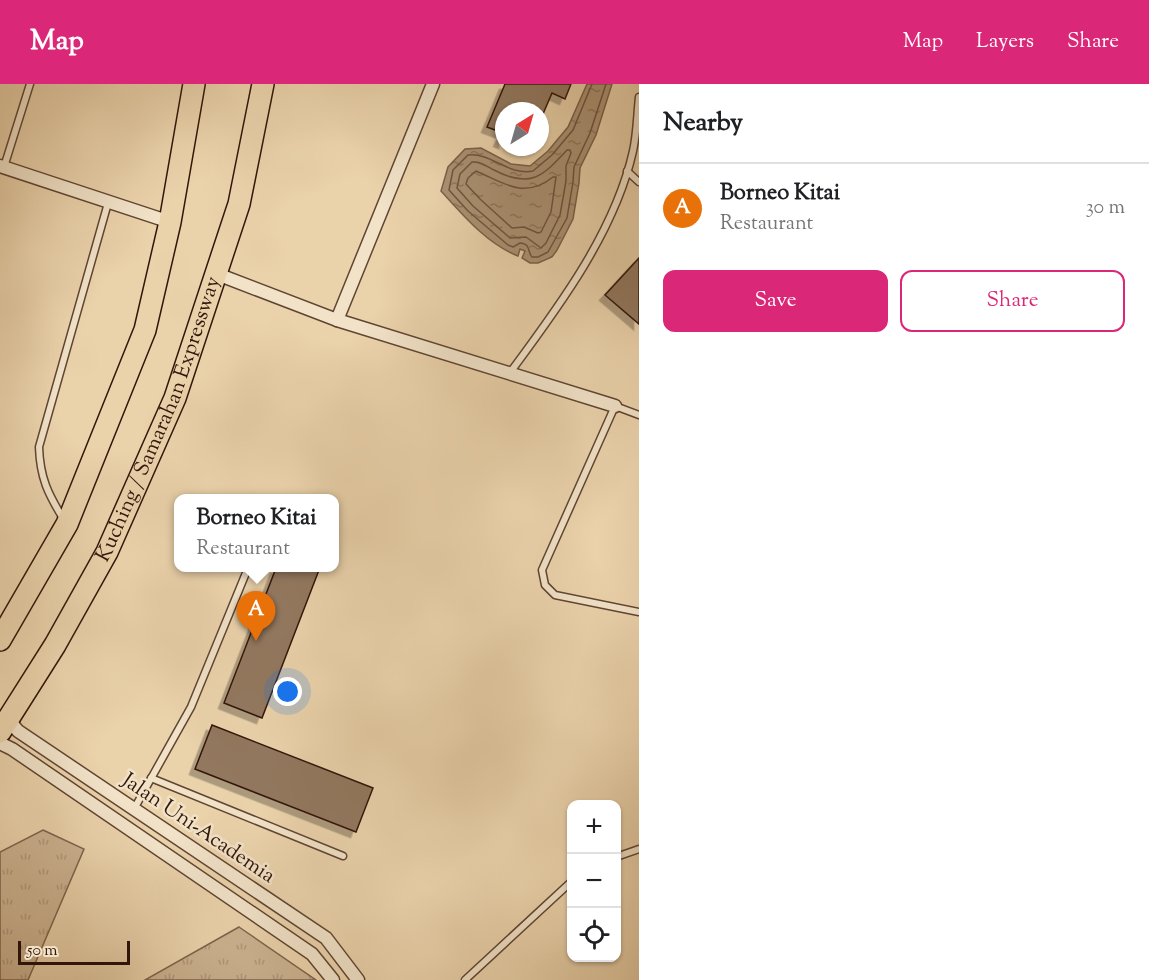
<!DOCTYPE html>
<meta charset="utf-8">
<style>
body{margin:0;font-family:"Sorts Mill Goudy",serif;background:#f2f2f2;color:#202124}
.controls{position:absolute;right:18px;bottom:18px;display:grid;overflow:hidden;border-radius:12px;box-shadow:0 2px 4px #0004}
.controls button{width:54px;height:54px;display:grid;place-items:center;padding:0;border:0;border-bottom:2px solid #e0e0e0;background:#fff;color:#202124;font:30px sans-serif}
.compass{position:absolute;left:495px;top:18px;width:54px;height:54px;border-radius:50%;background:#fff;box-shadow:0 2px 4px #0004;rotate:37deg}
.scale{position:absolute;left:18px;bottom:15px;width:112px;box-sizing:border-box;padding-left:6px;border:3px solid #32160a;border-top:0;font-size:16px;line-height:21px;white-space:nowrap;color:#32160a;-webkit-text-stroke:4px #f1e2c8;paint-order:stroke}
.you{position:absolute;left:288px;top:608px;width:21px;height:21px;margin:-15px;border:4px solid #fff;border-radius:50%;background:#1a73e8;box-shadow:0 0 0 9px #1a73e833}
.badge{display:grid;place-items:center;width:39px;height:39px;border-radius:50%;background:#db2777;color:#fff;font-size:20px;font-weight:700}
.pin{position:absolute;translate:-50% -50px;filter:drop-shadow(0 2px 3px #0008)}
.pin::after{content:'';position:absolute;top:32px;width:21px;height:18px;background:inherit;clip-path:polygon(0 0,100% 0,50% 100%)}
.popup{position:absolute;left:174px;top:410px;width:165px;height:78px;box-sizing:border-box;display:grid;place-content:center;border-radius:12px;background:#fff;filter:drop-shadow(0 2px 4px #0005);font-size:20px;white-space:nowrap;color:#757577}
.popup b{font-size:22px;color:#202124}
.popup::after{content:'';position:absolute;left:50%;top:100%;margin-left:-12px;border:12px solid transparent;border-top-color:#fff}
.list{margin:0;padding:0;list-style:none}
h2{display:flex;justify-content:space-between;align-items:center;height:78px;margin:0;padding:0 24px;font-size:26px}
h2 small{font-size:20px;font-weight:400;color:#757577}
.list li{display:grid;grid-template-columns:39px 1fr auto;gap:18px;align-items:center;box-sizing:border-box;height:90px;padding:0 24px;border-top:2px solid #e0e0e0}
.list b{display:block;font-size:22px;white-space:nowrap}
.list p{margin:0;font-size:20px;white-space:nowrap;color:#757577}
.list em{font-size:20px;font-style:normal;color:#757577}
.actions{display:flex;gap:12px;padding:18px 24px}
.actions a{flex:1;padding:14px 0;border:2px solid #db2777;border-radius:12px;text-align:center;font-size:21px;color:#db2777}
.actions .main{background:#db2777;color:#fff}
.icon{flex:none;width:33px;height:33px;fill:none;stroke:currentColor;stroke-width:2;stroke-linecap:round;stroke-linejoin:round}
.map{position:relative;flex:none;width:639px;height:896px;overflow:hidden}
header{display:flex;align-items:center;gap:36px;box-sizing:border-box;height:84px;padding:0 30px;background:#db2777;color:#fff}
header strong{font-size:28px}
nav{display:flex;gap:33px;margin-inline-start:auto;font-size:21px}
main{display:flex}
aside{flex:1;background:#fff}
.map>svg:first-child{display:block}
</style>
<header>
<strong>Map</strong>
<nav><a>Map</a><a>Layers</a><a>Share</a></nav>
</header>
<main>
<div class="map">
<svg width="639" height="896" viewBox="0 0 639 896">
<defs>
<pattern id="grass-tufts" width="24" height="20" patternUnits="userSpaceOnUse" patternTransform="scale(1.5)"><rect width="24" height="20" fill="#cbb290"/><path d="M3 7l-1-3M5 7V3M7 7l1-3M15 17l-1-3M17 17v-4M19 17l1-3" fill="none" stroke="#af987b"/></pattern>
<pattern id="water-ripples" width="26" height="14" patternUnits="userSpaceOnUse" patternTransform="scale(1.5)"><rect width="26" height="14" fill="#ab9274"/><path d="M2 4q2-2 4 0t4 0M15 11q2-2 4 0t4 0" fill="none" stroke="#8c765d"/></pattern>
<filter id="shadow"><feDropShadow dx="-5.5" dy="5.5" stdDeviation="0" flood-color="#0004"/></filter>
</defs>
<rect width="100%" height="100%" fill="#ead2ab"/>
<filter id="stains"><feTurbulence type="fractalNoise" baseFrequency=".00333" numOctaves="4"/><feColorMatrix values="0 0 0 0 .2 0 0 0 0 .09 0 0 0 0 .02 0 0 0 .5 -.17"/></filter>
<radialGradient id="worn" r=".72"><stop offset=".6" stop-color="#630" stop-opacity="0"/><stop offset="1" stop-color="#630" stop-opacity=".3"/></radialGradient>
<g fill="url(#grass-tufts)" stroke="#7e644d" stroke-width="1.5">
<path d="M43,746L84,765L28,896H0V768Z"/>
<path d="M239,843L316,896H145Z"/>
</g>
<path fill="url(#water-ripples)" stroke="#7b604a" stroke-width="1.5" d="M587,0H612L596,51L580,84L579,99L573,135L557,166L552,173L538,179H530L522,174L525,167L520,165L518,172C487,160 463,131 441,107L448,83L465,65L481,64L511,80L530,82L548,67L568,43Z"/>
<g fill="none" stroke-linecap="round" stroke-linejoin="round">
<g stroke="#6e543f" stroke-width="1.5">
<path d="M592,0L573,46L552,71L533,87C508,92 491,68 468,71L453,86L449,106L468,127L508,161L513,163L520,159C531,160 527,167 532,173H538L548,168L567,134L573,98L574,83L590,49L606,0"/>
<path d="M567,66H570L571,69L566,82V97L560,131L546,159L541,164L526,153L510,154L473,122L457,104L460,90L472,78C480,77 486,82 494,86C530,105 542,93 567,66Z"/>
<path d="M476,87C504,99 524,116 553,93H556L551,128L541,148L538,149L524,143L512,144L480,115L466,100L468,94Z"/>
</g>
</g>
<g fill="#92785e" stroke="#32160a" stroke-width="1.5" filter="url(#shadow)">
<path d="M505,0H571L565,15L552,9L540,37V27H504V59L499,57L503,49L487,43Z"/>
<path d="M639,174V240L605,211Z"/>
<path d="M276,484H312L319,486L262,634L224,619Z"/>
<path d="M212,641L373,704L356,748L195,685Z"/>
</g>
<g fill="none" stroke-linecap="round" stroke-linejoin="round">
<g stroke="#604532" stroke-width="9">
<g id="service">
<path d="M4,83L30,0"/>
<path d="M627,87L639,98"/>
<path d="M509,290C558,224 615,148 633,67C637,49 637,31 639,13"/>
<path d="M639,331L615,322L542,486L545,501L555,511L639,528"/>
<path d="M64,436C48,410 40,394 39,363L108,119"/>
<path d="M151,694L343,772"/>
<path d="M134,725L191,623L248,484"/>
<path d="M616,773L639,765"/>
<path d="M465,896L572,797"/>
</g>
</g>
<g stroke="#604532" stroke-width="15">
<g id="minor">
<path d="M0,82L170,138"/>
<path d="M217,190L337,236L615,322"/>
<path d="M337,236L433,0"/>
<path d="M8,635L18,647L326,854L358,896"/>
<path d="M0,659L12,665L312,870L333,896"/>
</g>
</g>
<g stroke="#32160a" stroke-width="24">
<g id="trunk">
<path d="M0,556L67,440L145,246L170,138L194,0"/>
<path id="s1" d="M0,648L55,561L107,468L175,314L239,120L263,0"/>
</g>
</g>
<use href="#service" stroke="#f1e2c8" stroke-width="6"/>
<use href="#minor" stroke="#f1e2c8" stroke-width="12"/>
<use href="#trunk" stroke="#ead2ab" stroke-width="21"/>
</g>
<g text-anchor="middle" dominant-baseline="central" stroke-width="5" stroke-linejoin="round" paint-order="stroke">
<g font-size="21" fill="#32160a" stroke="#f1e2c8">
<text stroke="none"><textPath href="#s1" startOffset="352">Kuching / Samarahan Expressway</textPath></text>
<text transform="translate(198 745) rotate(34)">Jalan Uni-Academia</text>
</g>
</g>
<rect width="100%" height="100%" filter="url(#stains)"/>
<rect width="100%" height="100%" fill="url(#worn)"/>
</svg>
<div class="controls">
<button>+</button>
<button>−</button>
<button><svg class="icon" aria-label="locate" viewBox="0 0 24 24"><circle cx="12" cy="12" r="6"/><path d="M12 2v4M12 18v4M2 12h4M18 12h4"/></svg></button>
</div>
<svg class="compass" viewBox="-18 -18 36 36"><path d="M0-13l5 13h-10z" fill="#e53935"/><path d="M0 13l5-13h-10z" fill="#757577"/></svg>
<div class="scale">50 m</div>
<div class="you"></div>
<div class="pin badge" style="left:256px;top:557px;background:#e8710a">A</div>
<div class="popup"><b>Borneo Kitai</b>Restaurant</div>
</div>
<aside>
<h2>Nearby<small></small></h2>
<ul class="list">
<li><span class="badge" style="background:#e8710a">A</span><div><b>Borneo Kitai</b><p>Restaurant</p></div><em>30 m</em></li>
</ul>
<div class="actions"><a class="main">Save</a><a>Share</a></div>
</aside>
</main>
